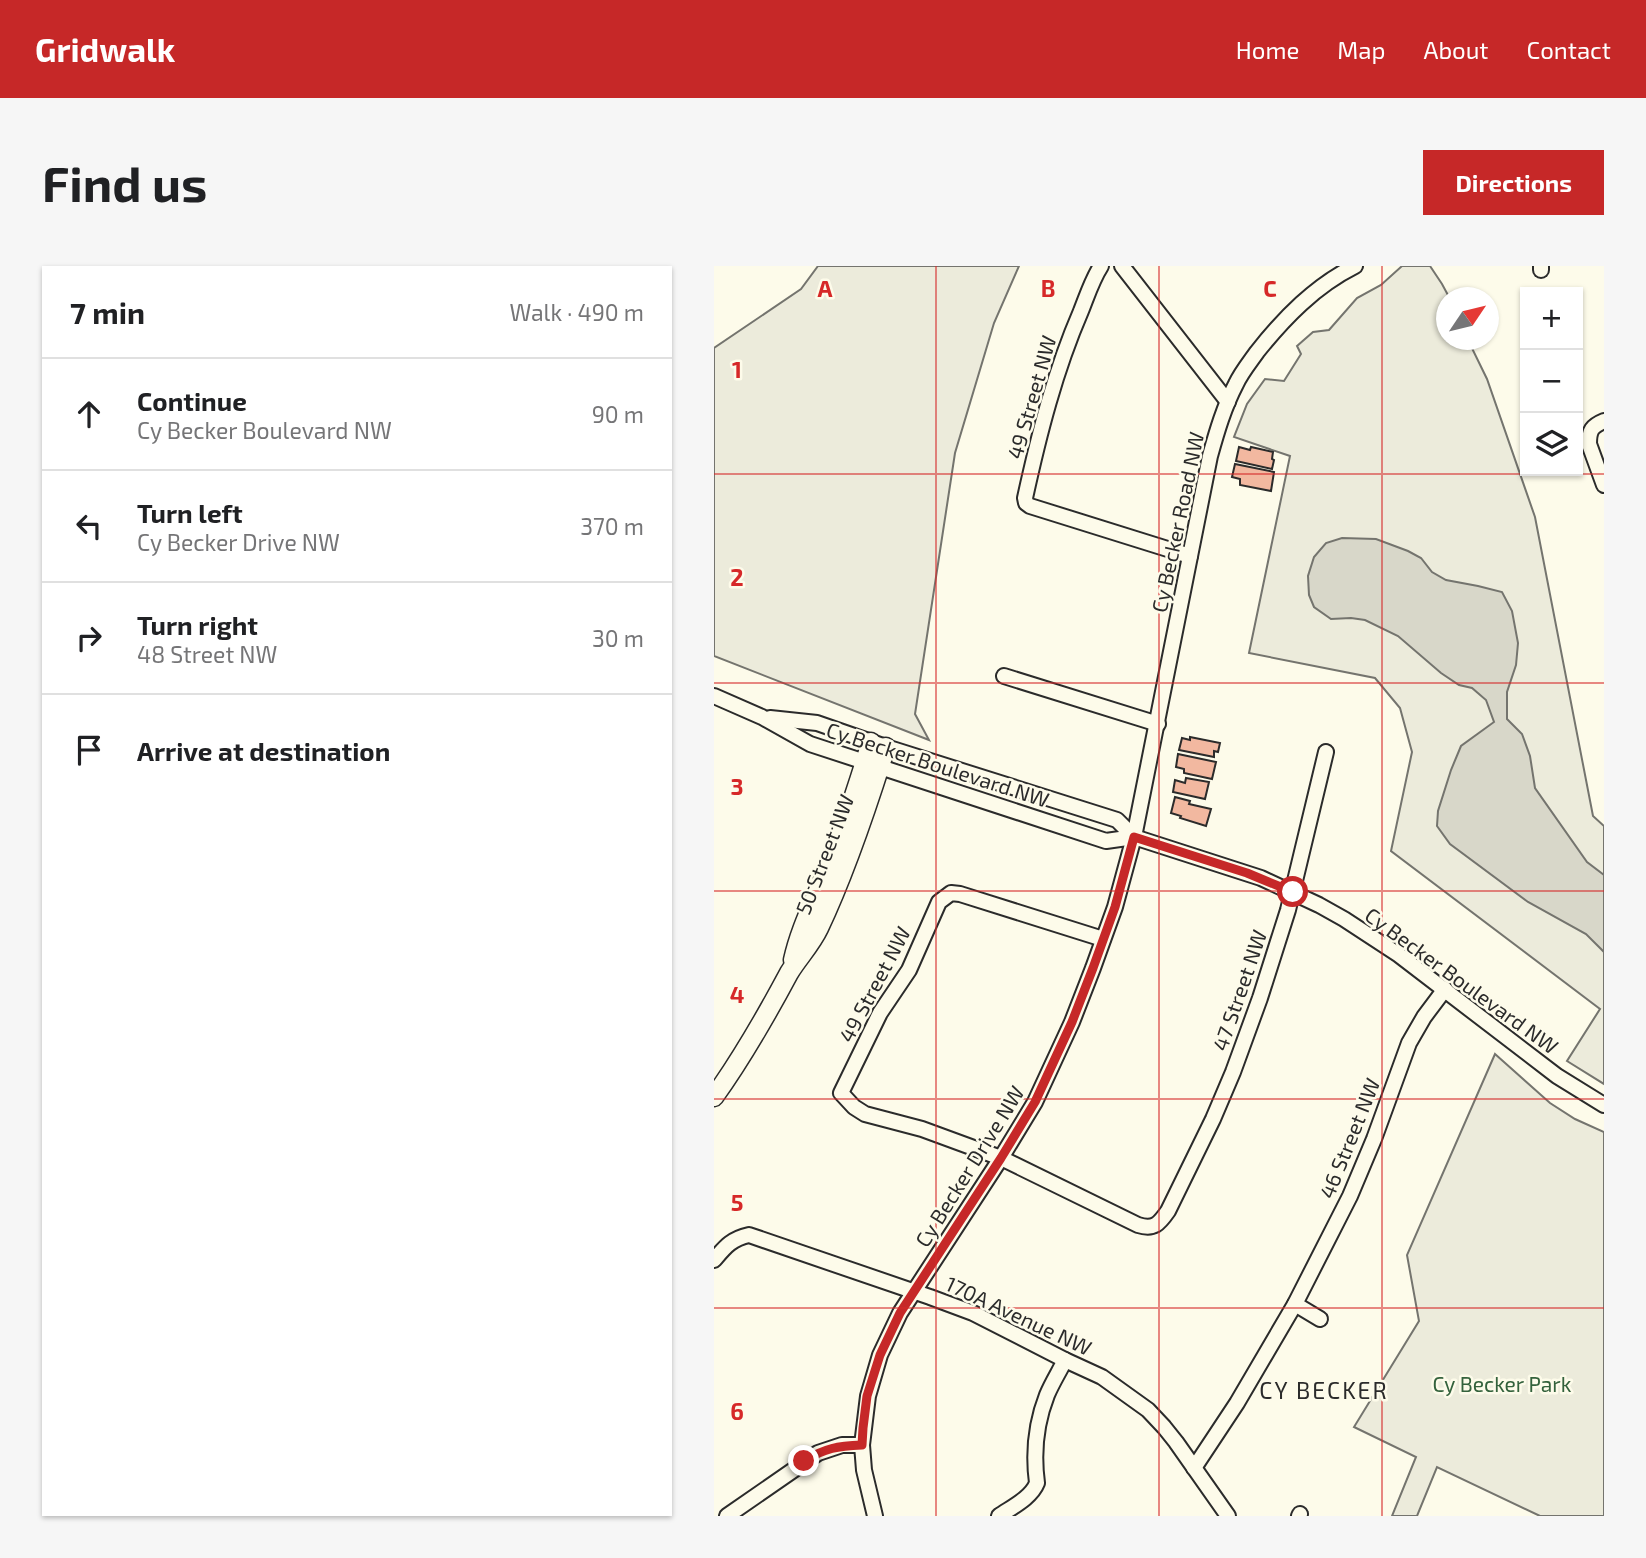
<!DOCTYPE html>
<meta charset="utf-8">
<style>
body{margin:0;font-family:"Exo 2",sans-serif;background:#f6f6f6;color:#202124}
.controls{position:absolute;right:21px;top:21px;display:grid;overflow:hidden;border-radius:0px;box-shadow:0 2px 5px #0004}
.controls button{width:63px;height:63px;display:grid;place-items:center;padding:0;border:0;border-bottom:2px solid #e0e0e0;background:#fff;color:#202124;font:35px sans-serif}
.compass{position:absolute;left:722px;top:21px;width:63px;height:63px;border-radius:50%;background:#fff;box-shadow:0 2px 5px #0004;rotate:55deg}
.stop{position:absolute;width:21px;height:21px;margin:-16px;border:5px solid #c62828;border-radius:50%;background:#fff}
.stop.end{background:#c62828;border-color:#fff;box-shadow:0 2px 7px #0008}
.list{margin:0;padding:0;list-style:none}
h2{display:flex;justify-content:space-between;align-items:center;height:91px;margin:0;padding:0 28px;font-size:30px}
h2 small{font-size:23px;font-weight:400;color:#757577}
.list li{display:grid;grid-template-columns:46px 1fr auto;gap:21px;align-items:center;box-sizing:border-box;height:112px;padding:0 28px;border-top:2px solid #e0e0e0}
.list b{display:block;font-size:26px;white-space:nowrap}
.list p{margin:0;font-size:23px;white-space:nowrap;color:#757577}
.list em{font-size:23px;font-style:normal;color:#757577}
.icon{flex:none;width:38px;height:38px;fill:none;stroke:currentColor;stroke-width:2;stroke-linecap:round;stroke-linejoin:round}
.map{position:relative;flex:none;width:890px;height:1250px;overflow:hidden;border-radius:0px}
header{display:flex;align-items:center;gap:42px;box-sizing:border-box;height:98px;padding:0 35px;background:#c62828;color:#fff}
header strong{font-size:33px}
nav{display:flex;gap:38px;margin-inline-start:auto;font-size:24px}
.intro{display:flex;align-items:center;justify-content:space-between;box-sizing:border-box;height:168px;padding:0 42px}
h1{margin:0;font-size:49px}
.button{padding:18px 32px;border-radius:0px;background:#c62828;color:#fff;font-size:24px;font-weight:700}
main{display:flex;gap:42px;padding:0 42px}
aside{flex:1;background:#fff;border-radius:0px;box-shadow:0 2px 5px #0004}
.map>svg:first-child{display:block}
</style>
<header>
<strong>Gridwalk</strong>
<nav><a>Home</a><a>Map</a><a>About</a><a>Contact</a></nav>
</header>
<div class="intro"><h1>Find us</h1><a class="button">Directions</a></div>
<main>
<aside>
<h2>7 min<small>Walk · 490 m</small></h2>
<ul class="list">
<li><svg class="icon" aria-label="ahead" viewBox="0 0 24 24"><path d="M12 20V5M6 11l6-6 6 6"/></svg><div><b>Continue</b><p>Cy Becker Boulevard NW</p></div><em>90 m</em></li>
<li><svg class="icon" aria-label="left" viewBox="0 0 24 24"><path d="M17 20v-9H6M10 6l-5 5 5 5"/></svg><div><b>Turn left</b><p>Cy Becker Drive NW</p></div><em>370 m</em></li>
<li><svg class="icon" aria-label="right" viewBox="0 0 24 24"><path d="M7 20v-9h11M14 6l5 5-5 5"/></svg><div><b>Turn right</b><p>48 Street NW</p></div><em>30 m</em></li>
<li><svg class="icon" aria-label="arrive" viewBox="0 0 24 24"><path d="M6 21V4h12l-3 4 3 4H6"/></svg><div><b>Arrive at destination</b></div></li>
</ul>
</aside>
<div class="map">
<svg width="890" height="1250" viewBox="0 0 890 1250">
<rect width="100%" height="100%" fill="#fdfbea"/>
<g fill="#ecebdb" stroke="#74746e" stroke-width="2">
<path d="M104,0H305L280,57L241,187L201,448L215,474L0,390V82L87,23Z"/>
<path d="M688,0H716L728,18L735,31L732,32V74H754L773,113L821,251L879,550L890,560V818L853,795L886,743L677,585L698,486L686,442L661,412L535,387L576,190L520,171L533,138L551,113L570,115L587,88L583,80L599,66L615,64L643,32L667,19Z"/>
<path d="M781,788L836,837L861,853L890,866V1250H826L723,1201L703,1250H678L702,1191L640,1161L705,1055L693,989Z"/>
</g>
<path fill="#d8d7c9" stroke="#74746e" stroke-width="2" d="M628,272L662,273L694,285L707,292L718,306L732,314L764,320L788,326L798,345L804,377L802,399L793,426V453L808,468L816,490L821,522L873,596L890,609V686L872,668L814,636L736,578L723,560L724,545L737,504L747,480L780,456L772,434L758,422L745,419L727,407L684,370L651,354L637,352L617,353L600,341L595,329L594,310L600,291L612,277Z"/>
<g fill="#f2b8a0" stroke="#2b2b2b" stroke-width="2">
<path d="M525,181L536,184L537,181L559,186L558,193L560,194L558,203L522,195Z"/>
<path d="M521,198L560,206L557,225L526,219V213L518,211Z"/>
<path d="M476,471L506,477L504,486L500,485V491L465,484L468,472L476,474Z"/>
<path d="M464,488L502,496L498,513L470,507V503L462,501Z"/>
<path d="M472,512L495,516L491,533L459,526L461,514L471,517Z"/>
<path d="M461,531L476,535L475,538L497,543L492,560L466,552L467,550L457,547Z"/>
</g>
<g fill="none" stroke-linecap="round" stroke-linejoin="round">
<g stroke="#2b2b2b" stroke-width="18">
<g id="minor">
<path d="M387,0C378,14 373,30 367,45C341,105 325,168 311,232L312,237L316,240L476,290"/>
<path d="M408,0L514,136"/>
<path d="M827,4V0"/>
<path d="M890,155C878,160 875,164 875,178L890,219"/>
<path d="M290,410L444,458"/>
<path d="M0,430L48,451L96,478L392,575L420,571L547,612L605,639L630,653L685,689L843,810L890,839"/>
<path d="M56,452L103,457L172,481L403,554L420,571"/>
<path d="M389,673L246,628L237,627L225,636L195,704L166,747L127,827L140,841L151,848L208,863L287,892L424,959C440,964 445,958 454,945L499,853L519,806L546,732L574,644L612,486"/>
<path d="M0,994C11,981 17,973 35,969L216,1031L259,1047L351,1094L388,1111L434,1144L450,1161L462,1176L514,1250"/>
<path d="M581,1038L606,1053"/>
<path d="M480,1202L523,1137L581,1038L636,930L660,873L695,777L710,751L731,723"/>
<path d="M13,1250L104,1187L128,1179H148"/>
<path d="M161,1250L150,1204L148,1179L154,1130L166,1089L186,1047L287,892L321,836L358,756L379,702L401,641L420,571L496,190C503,165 510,141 522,118C527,107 536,96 543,86C570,52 601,20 641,0"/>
<path d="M285,1250C298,1241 317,1232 323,1217C319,1187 322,1157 333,1129C338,1117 345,1106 351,1094"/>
<path d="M585,1250L586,1248"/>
</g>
</g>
<g stroke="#2b2b2b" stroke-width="21">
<g id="major">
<path d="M79,694C86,662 101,634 113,603C130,562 144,519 157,476"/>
<path d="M0,831C28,792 52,750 75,707C84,692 97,679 105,662C132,605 153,542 172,481"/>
</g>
</g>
<use href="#minor" stroke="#fdfbea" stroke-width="14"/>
<use href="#major" stroke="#fdfbea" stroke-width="18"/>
</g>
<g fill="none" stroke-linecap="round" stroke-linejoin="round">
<path stroke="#c62828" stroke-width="9" d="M90,1195C111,1182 124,1180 148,1179L149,1162L153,1130L166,1089L186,1047L287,892L321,836L358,756L379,702L401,641L420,571L533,607L579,626"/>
</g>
<path fill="none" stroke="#d62828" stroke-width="2" stroke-opacity="0.55" d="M222,0V1250M445,0V1250M668,0V1250M0,208H890M0,417H890M0,625H890M0,833H890M0,1042H890"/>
<g text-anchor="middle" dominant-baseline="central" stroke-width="5" stroke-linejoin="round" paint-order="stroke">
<g font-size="21" fill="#2b2b2b" stroke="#fdfbea">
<text transform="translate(317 131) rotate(-74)">49 Street NW</text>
<text transform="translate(463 256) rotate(-78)">Cy Becker Road NW</text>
<text transform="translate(224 498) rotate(18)">Cy Becker Boulevard NW</text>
<text transform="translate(110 588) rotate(-69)">50 Street NW</text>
<text transform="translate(748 714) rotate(36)">Cy Becker Boulevard NW</text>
<text transform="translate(160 718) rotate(-62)">49 Street NW</text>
<text transform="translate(525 724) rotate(-71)">47 Street NW</text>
<text transform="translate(635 872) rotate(-68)">46 Street NW</text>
<text transform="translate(255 900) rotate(-58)">Cy Becker Drive NW</text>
<text transform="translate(305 1049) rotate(25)">170A Avenue NW</text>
</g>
<g font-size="21" fill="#34623c" stroke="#fdfbea">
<text x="788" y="1117">Cy Becker Park</text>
</g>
<g font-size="23" letter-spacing="2" fill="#2b2b2b" stroke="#fdfbea">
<text x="610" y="1124">CY BECKER</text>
</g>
</g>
<g font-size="23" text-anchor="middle" font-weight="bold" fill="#d62828" stroke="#fdfbea" stroke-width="5" stroke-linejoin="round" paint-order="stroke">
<text x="111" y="31">A</text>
<text x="334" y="31">B</text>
<text x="556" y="31">C</text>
<text x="23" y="112">1</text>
<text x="23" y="320">2</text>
<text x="23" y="529">3</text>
<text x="23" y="737">4</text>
<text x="23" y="945">5</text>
<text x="23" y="1154">6</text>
</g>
</svg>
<div class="controls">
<button>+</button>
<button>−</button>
<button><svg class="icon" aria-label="layers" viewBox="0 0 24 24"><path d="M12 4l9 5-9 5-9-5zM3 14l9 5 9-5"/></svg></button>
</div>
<svg class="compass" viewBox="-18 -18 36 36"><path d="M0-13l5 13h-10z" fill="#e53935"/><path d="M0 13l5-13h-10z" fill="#757577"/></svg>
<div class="stop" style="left:579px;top:626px"></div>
<div class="stop end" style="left:90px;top:1195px"></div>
</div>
</main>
